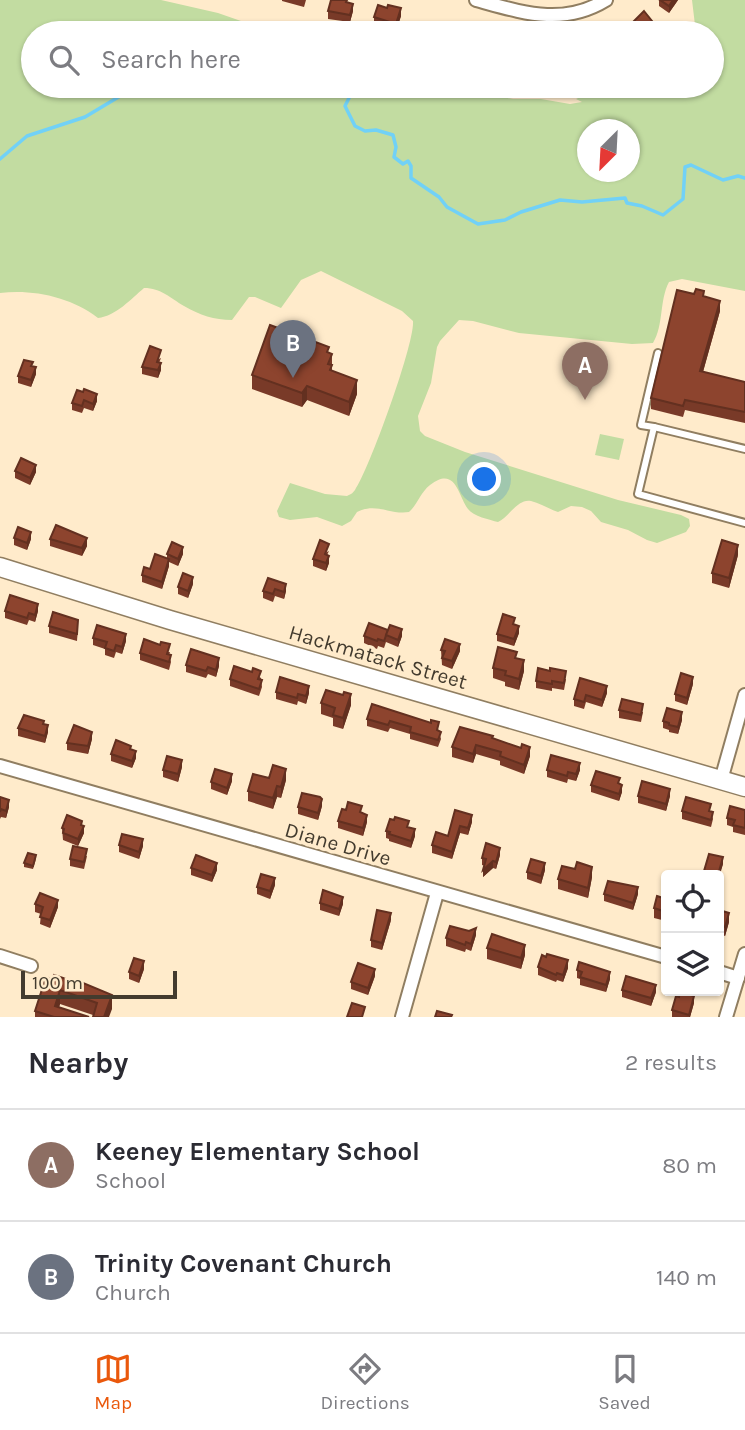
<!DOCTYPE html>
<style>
body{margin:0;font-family:Karla,sans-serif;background:#f7f7f7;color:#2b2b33}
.controls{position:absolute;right:21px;bottom:21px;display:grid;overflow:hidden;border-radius:7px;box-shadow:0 2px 5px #0004}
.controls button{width:63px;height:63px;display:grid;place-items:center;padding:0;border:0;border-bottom:2px solid #e1e1e2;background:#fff;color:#2b2b33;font:35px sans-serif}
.compass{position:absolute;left:577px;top:119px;width:63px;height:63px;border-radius:50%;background:#fff;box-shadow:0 2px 5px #0004;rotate:204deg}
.scale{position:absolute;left:21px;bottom:18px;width:156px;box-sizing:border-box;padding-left:7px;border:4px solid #433b2e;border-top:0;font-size:19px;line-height:24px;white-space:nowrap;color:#433b2e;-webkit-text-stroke:5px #ffebcb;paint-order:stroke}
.you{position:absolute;left:485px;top:480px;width:24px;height:24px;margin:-18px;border:5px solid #fff;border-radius:50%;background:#1a73e8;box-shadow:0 0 0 10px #1a73e833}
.badge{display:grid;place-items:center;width:46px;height:46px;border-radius:50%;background:#ea580c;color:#fff;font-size:23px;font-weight:700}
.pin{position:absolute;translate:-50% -58px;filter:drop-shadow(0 2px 4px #0008)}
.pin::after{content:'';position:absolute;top:37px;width:24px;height:21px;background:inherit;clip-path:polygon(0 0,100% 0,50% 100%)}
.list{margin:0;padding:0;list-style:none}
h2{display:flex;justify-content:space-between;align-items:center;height:91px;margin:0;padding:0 28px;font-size:30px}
h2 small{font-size:23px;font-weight:400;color:#7c7c81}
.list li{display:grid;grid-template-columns:46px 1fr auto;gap:21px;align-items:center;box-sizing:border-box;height:112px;padding:0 28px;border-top:2px solid #e1e1e2}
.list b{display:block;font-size:26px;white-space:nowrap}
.list p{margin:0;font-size:23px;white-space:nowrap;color:#7c7c81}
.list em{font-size:23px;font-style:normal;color:#7c7c81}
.icon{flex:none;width:38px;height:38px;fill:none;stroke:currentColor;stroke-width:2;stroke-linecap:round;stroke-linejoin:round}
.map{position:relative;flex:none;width:745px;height:1017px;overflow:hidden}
.search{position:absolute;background:#fff;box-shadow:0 2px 5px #0004;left:21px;right:21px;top:21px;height:77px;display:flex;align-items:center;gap:18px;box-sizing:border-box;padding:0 24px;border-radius:38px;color:#7c7c81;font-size:26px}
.sheet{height:315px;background:#fff}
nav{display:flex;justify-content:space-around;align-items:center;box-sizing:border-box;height:98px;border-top:2px solid #e1e1e2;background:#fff;font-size:19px;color:#7c7c81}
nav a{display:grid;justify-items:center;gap:4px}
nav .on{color:#ea580c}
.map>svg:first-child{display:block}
</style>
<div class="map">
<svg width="745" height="1017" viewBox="0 0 745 1017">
<rect width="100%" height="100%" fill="#ffebcb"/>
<g fill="#c2dca1" fill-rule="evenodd">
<path d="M0,0H161L218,13L275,33H33V86H403L456,88L513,99H541L570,104L582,102L576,99L604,86H712V33H691L695,25L692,0H745V291L682,279L669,282C659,301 664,325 653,343L632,344L519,333L473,321L459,320L440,341L437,347L431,383L418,416L420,431L425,436L465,452L618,500L681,515L689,519L690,526L686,532L657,543L647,540L628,530L601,522L591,511L582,507L571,506L558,512C549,509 540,503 531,501C518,498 509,517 498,522C490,520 473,516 468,509C458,496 456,465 430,485C420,493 418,504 409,512C390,515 376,502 357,512L351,521L342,526L317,517L290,520L279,517L277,511L290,483L325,494L347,496C351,494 352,494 355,490C369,470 415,343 413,321L402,311L321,271L301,280L281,308L255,297H249L232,320C214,320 200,315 184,306C170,298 161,288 144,288C131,299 116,316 98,318C71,297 33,289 0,293ZM588,130H630V172H588Z"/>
<path d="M600,434L624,439L619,460L595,455Z"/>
</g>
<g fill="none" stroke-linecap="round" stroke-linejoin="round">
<g stroke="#71d1f7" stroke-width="3.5">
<path d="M355,86L345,106L355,126L365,131L376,130L393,135L396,147L394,157L403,164L408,161L411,166V178L439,197L447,207L478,224L505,220L521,212L560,200L582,202L625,198L627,203L642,206L663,215L683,199L685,167L691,165L723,180L738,176L745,178"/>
<path d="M0,159L27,136L85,117L137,86"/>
</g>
<g stroke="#907e61" stroke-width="10">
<g id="lane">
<path d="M654,427L641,425L658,353"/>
<path d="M745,449L654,427L638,494L745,523"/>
</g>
</g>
<g stroke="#907e61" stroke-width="16">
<g id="street">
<path d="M476,0C521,12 562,27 606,0"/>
<path d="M0,766L666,957"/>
<path d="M721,780L745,695"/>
<path d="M0,956L31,966"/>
<path d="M719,972L738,978"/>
<path d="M402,1017L437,893"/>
<path d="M726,1017L745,954"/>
</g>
</g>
<g stroke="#907e61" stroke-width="21">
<path id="secondary" d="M0,567L170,620L745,787"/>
</g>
<use href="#lane" stroke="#fff" stroke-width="6"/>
<use href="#street" stroke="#fff" stroke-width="12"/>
<use href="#secondary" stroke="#fff" stroke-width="18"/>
</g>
<g fill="#793a28">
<path d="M282,0H306L304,7L282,1Z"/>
<path d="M347,0V2L353,11L350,22L328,19V11Z"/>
<path d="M659,0H678L669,13L659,6Z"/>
<path d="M387,8L401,16L396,31L374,24V17Z"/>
<path d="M704,297L720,311L703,372L745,382V423L685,410L683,417L651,409V398Z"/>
<path d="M329,353L332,354V370L357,394L349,416L307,400L302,407L252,389V375Z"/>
<path d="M161,358L159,363L161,370L158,378L142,374V367Z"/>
<path d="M36,374L31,387L18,383V376Z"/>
<path d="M83,392L97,401L93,411L84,408L82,413L72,410V403Z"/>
<path d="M15,471L36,472L30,485L15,478Z"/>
<path d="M14,538L31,539L27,550L14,545Z"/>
<path d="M50,539L87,546L82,556L50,546Z"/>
<path d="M329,551L327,555L329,563L326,571L313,566V559Z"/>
<path d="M167,554H183L178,566L169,562V566L162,589L142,582V575L167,558Z"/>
<path d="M738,555L729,588L712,583V573Z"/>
<path d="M268,578L286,591L284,599L275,596L273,602L263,598V591Z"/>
<path d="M193,584L188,598L178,594V587Z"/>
<path d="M5,611H38L35,622L29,620L27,625L5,618Z"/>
<path d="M369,623L402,636L398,647L386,642L384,648L378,646L377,649L364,643V636Z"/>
<path d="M515,625L519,633L514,646L497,641V634Z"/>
<path d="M49,626L78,627L77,641L49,633Z"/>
<path d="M93,638L126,641L122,654L116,652L114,658L105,655V649L93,645Z"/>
<path d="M441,650L460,651L452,669L442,665Z"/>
<path d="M170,652L169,655L171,662L169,670L140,660V653Z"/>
<path d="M517,658L524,671L519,690L505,686V682L493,678V668Z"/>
<path d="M186,665L219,666L216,677L208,674L206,678L186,672Z"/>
<path d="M252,672L261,678L262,687L259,696L230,686V679Z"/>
<path d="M566,679L564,690L552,688V691L536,688V681Z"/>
<path d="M693,684L687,705L675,701V694Z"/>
<path d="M607,686V693L602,707L586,702L584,709L574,706V699Z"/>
<path d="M276,692L309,693L306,704L298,701L297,705L276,699Z"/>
<path d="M343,695L351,705L343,729L333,726V718L321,714V703Z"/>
<path d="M372,704L439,731L441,739L438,747L410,739V734L390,728L388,732L367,726V719Z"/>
<path d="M619,710L643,712L641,722L619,718Z"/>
<path d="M682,720L678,734L669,732V730L663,728V721Z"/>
<path d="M44,724L48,732L45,743L18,736V728Z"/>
<path d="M493,738L530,756L524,774L500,765V761L476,754L473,763L452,757V747Z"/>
<path d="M92,739L88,754L67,750V743Z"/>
<path d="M131,750L136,758L132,768L111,761V754Z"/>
<path d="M182,767L178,782L163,777V770Z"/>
<path d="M547,770H580L576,781L568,779L567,783L547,777Z"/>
<path d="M269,778L286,780L281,798L277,797L273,809L248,801V791Z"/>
<path d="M232,781L227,795L211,789V782Z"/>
<path d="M620,784L622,792L619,801L591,792V785Z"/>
<path d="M638,796H670L666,811L638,803Z"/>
<path d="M0,797L9,807L6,818L1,817L0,819Z"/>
<path d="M322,806L318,820L298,814V807Z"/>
<path d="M455,810L472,822L468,835L460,833L452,859L432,853V845L448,836Z"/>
<path d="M745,810V835L733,832V827L727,825V818Z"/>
<path d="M682,811H711L713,819L711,827L682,819Z"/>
<path d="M362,813L367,822L363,836L338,828V821Z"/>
<path d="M82,826L84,833L78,846L63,840L62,828Z"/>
<path d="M409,827L415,836L411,848L389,841V839L386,838V831Z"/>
<path d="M119,845L143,846L139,859L119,852Z"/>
<path d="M500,855L496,869L493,868L483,877L485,866L482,865V858Z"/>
<path d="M87,856L84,869L70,866V859Z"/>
<path d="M36,859L33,869L24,867V863Z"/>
<path d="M723,864L719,875H704V871Z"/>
<path d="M191,868L217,870L212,882L191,875Z"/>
<path d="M545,870L541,884L527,879V872Z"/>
<path d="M592,877L588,898L558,889V879Z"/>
<path d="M275,885L270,899L257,894V887Z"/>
<path d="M604,894H638L633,910L604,901Z"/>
<path d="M666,896V921L654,918V908L663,898Z"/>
<path d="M320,903L343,904L339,916L320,910Z"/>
<path d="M35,904L58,907L50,928L40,924L41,914L35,912Z"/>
<path d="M719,910L729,922L725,936L719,934Z"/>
<path d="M391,920L382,950L371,947V940Z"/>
<path d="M476,935L471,951L466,949L465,952L446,946V938Z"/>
<path d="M487,948L525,955L521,969L487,959Z"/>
<path d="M546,957L568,968L563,982L557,980L556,982L538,975V967Z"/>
<path d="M144,969L139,983L129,979V972Z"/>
<path d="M577,970L610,979L606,992L580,985V979L577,978Z"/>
<path d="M375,976L368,995L351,989V982Z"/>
<path d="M46,977L112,1009L93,1015L60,1004L59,1007L89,1017H35V1011Z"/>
<path d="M622,990L656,992L651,1006L622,997Z"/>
<path d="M679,997L694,1003L690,1017H672V1010Z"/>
</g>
<g fill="#633020">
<path d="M673,0H678L669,13V6Z"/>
<path d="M353,4V11L350,22V15Z"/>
<path d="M401,8V16L396,31V24Z"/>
<path d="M656,26V33H646Z"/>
<path d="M720,301V311L700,382V371Z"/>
<path d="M161,363V370L158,378V370Z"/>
<path d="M36,367V374L31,387V380Z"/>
<path d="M357,380V394L349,416V402Z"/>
<path d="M307,386V400L302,407V393Z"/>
<path d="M97,394V401L93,411V404Z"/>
<path d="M36,465V472L30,485V478Z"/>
<path d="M31,532V539L27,550V543Z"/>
<path d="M87,538V546L82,556V548Z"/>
<path d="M738,545V555L729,588V578Z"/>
<path d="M183,547V554L178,566V559Z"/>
<path d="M329,556V563L326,571V563Z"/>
<path d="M169,559V566L162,589V582Z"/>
<path d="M193,577V584L188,598V591Z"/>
<path d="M286,584V591L284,599V592Z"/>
<path d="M38,604V611L35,622V615Z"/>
<path d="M519,626V633L514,646V639Z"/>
<path d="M402,629V636L398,647V640Z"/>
<path d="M126,634V641L122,654V647Z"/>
<path d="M460,644V651L452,669V661Z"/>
<path d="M219,658V666L216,677V670Z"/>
<path d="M524,660V671L519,690V679Z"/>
<path d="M693,677V684L687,705V698Z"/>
<path d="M309,686V693L306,704V696Z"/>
<path d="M607,686V693L602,707V700Z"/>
<path d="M351,694V705L343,729V718Z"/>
<path d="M682,712V720L678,734V727Z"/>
<path d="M48,725V732L45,743V736Z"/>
<path d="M92,732V739L88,754V746Z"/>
<path d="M476,745V754L473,763V754Z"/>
<path d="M530,747V756L524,774V765Z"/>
<path d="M136,751V758L132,768V761Z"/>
<path d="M182,760V767L178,782V774Z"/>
<path d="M580,763V770L576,781V774Z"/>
<path d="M286,769V780L281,798V787Z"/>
<path d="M232,774V781L227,795V788Z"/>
<path d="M622,785V792L619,801V794Z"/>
<path d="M277,786V797L273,809V798Z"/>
<path d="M670,789V796L666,811V804Z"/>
<path d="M322,799V806L318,820V813Z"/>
<path d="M9,800V807L6,818V811Z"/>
<path d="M367,815V822L363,836V828Z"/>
<path d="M472,815V822L468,835V828Z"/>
<path d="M84,826V833L78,846V839Z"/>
<path d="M460,826V833L452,859V852Z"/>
<path d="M415,829V836L411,848V841Z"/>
<path d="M143,839V846L139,859V852Z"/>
<path d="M500,848V855L496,869V862Z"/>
<path d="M723,857V864L719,878V875H718Z"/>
<path d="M493,861V868L483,877V870Z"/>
<path d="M217,863V870L212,882V875Z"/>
<path d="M545,863V870L541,884V876Z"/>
<path d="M592,867V877L588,898V888Z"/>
<path d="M275,878V885L270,899V891Z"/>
<path d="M638,887V894L633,910V903Z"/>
<path d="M343,897V904L339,916V909Z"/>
<path d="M58,900V907L50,928V920Z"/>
<path d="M391,913V920L382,950V943Z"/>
<path d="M729,913V922L725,936V927Z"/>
<path d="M476,928V935L471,951V944Z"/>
<path d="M525,945V955L521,969V958Z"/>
<path d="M568,960V968L563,982V975Z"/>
<path d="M144,961V969L139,983V976Z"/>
<path d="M375,969V976L368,995V988Z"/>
<path d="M610,972V979L606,992V985Z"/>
<path d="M656,985V992L651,1006V998Z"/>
<path d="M60,990V1004L56,1017L55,1006Z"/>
<path d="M112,995V1009L109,1017H104Z"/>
<path d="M694,996V1003L690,1017H689Z"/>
</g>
<g fill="#8d442e" stroke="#633020" stroke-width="2">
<path d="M331,0H347L346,2L353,4L350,15L328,11Z"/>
<path d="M660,0H673L669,6Z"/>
<path d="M378,5L387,8L388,5L401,8L396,24L374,17Z"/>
<path d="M644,11L656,26L646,33H631L627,28Z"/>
<path d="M421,23L436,27L437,23L448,26L446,33H418Z"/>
<path d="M696,289L704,291L703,296L720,301L700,371L745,382V412L685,400L683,406L651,398L677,290L694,294Z"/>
<path d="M270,325L329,347L327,352L332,354L328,364L332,365L330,370L357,380L349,402L307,386L302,393L252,375Z"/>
<path d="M150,346L161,350L157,362L161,363L158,370L142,367Z"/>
<path d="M24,360L33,362L31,366L36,367L31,380L18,376Z"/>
<path d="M84,389L97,394L93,404L84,400L82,406L72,403L77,390L83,392Z"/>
<path d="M21,458L36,465L30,478L15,471Z"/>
<path d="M56,525L87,538L82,548L50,539Z"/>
<path d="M18,527L31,532L27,543L14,538Z"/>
<path d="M320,540L329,544L325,554L329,556L326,563L313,559Z"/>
<path d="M722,540L738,545L729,578L712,573Z"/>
<path d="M172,542L183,547L178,559L167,554Z"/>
<path d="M155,554L169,559L162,582L142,575L144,567L150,569Z"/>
<path d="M183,573L193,577L188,591L178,587Z"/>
<path d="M268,578L286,584L284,592L275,589L273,594L263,591Z"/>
<path d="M10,595L38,604L35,615L29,613L27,618L5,611Z"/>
<path d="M53,612L78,620L77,634L49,626Z"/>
<path d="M503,614L515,618L513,624L519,626L514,639L497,634Z"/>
<path d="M369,623L388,630L384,641L378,639L377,641L364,636Z"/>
<path d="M97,625L126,634L122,647L116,645L114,651L105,648L107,642L93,638Z"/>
<path d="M390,625L402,629L398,640L386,635Z"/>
<path d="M144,639L160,645L161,642L170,644L167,654L171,655L169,662L140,653Z"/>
<path d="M445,639L460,644L452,661L442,658L445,651L441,650Z"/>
<path d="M498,647L517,652L515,658L524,660L519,679L505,675L506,671L493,668Z"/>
<path d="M191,649L219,658L216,670L208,667L206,671L186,665Z"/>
<path d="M234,666L252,672L253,668L261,671L258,679L262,680L259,689L230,679Z"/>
<path d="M538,668L550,671V668L566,671L564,683L552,681V684L536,681Z"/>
<path d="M681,673L693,677L687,698L675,694Z"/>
<path d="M280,677L309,686L306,696L298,694L297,698L276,692Z"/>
<path d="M580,678L607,686L602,700L586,695L584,702L574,699Z"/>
<path d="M326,690L343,695L344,692L351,694L343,718L333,715L335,708L321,703Z"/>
<path d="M622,699L643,704L641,715L619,710Z"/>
<path d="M372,704L431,723V720L439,722L437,730L441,732L438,740L410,732L411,727L390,721L388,725L367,719Z"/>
<path d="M667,708L682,712L678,727L669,725V723L663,721Z"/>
<path d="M24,715L44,721L43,724L48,725L45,736L18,728Z"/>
<path d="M74,725L92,732L88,746L67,743Z"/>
<path d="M460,727L493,736L492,738L521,748L522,744L530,747L524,765L500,756L501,752L476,745L473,754L452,747Z"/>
<path d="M116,740L131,746L130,749L136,751L132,761L111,754Z"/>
<path d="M551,755L580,763L576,774L568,772L567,776L547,770Z"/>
<path d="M167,756L182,760L178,774L163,770Z"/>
<path d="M273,765L286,769L281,787L277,786L273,798L248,791L253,774L269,778Z"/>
<path d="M215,769L232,774L227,788L211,782Z"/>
<path d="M596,771L620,778L618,783L622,785L619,794L591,785Z"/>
<path d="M642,781L670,789L666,804L638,796Z"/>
<path d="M302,793L320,797L322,799L318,813L298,807Z"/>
<path d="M0,797L9,800L6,811L1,809L0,812Z"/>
<path d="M686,797L711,804L709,811L713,812L711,820L682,811Z"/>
<path d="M348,802L362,806L360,812L367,815L363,828L338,821L342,809L346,810Z"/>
<path d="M730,806L745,810V828L733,825L735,820L727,818Z"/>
<path d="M455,810L472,815L468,828L460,826L452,852L432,845L436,832L448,836Z"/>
<path d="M67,815L82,821L81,825L84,826L78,839L63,833L64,829L62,828Z"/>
<path d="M395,817L409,821L407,827L415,829L411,841L389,834L390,832L386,831L390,819L394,820Z"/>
<path d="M122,834L143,839L139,852L119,845Z"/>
<path d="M486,843L500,848L496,862L493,861L483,870L486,859L482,858Z"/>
<path d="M73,846L87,849L84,862L70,859Z"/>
<path d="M28,853L36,855L33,866L24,863Z"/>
<path d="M709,854L723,857L718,875L704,871Z"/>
<path d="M196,855L217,863L212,875L191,868Z"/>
<path d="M531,859L545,863L541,876L527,872Z"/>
<path d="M577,862L592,867L588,888L558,879L562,866L575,869Z"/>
<path d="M261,874L275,878L270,891L257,887Z"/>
<path d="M608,881L638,887L633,903L604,894Z"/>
<path d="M323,890L343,897L339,909L320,903Z"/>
<path d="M40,893L58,900L50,920L40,917L43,907L35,904Z"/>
<path d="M657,896L663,898L664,896H666V912L654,908Z"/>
<path d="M377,910L391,913L382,943L371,940Z"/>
<path d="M719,910L729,913L725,927L719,925Z"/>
<path d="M450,926L469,931L476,928L471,944L466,942L465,945L446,938Z"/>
<path d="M492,934L525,945L521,958L487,948Z"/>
<path d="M547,954L568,960L563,975L557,973L556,975L538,967L542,955L546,957Z"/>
<path d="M134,958L144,961L139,976L129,972Z"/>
<path d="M579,962L610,972L606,985L580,977L582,972L577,970Z"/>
<path d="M358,963L375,969L368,988L351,982Z"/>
<path d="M54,975L75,982L76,980L112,995L104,1017H93L97,1003L60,990L55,1006L89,1017H54L35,1011L46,977L52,979Z"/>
<path d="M626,976L656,985L651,998L622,990Z"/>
<path d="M680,992L694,996L689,1015L672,1010L676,996L679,997Z"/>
<path d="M352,1003L365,1007L362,1017H347Z"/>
<path d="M437,1011L452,1015L451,1017H435Z"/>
</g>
<g text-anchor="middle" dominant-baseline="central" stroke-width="7" stroke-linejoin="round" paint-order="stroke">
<g font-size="21" fill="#433b2e" stroke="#ffebcb">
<text transform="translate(378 657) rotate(16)">Hackmatack Street</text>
<text transform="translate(338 844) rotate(16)">Diane Drive</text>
</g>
</g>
</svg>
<div class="controls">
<button><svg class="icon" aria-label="locate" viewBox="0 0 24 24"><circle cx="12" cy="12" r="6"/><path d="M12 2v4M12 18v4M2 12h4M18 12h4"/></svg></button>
<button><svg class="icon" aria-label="layers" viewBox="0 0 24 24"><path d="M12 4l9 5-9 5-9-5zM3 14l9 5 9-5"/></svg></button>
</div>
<svg class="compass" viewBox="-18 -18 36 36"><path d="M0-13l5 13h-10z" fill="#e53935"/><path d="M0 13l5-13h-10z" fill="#7c7c81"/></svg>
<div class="scale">100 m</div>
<div class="you"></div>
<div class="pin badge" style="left:585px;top:400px;background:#8d6e63">A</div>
<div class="pin badge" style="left:293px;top:378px;background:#6b7280">B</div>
<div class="search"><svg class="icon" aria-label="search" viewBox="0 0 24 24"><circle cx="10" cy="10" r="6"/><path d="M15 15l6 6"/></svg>Search here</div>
</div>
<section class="sheet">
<h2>Nearby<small>2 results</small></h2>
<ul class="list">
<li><span class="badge" style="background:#8d6e63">A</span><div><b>Keeney Elementary School</b><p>School</p></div><em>80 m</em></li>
<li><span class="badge" style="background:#6b7280">B</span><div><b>Trinity Covenant Church</b><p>Church</p></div><em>140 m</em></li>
</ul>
</section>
<nav>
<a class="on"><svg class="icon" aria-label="map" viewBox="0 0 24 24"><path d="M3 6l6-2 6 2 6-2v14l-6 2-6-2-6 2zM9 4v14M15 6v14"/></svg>Map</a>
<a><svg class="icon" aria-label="directions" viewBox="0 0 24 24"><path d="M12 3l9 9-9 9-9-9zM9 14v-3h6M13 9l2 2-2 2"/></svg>Directions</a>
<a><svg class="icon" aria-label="saved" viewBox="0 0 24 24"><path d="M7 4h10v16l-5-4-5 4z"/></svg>Saved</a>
</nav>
